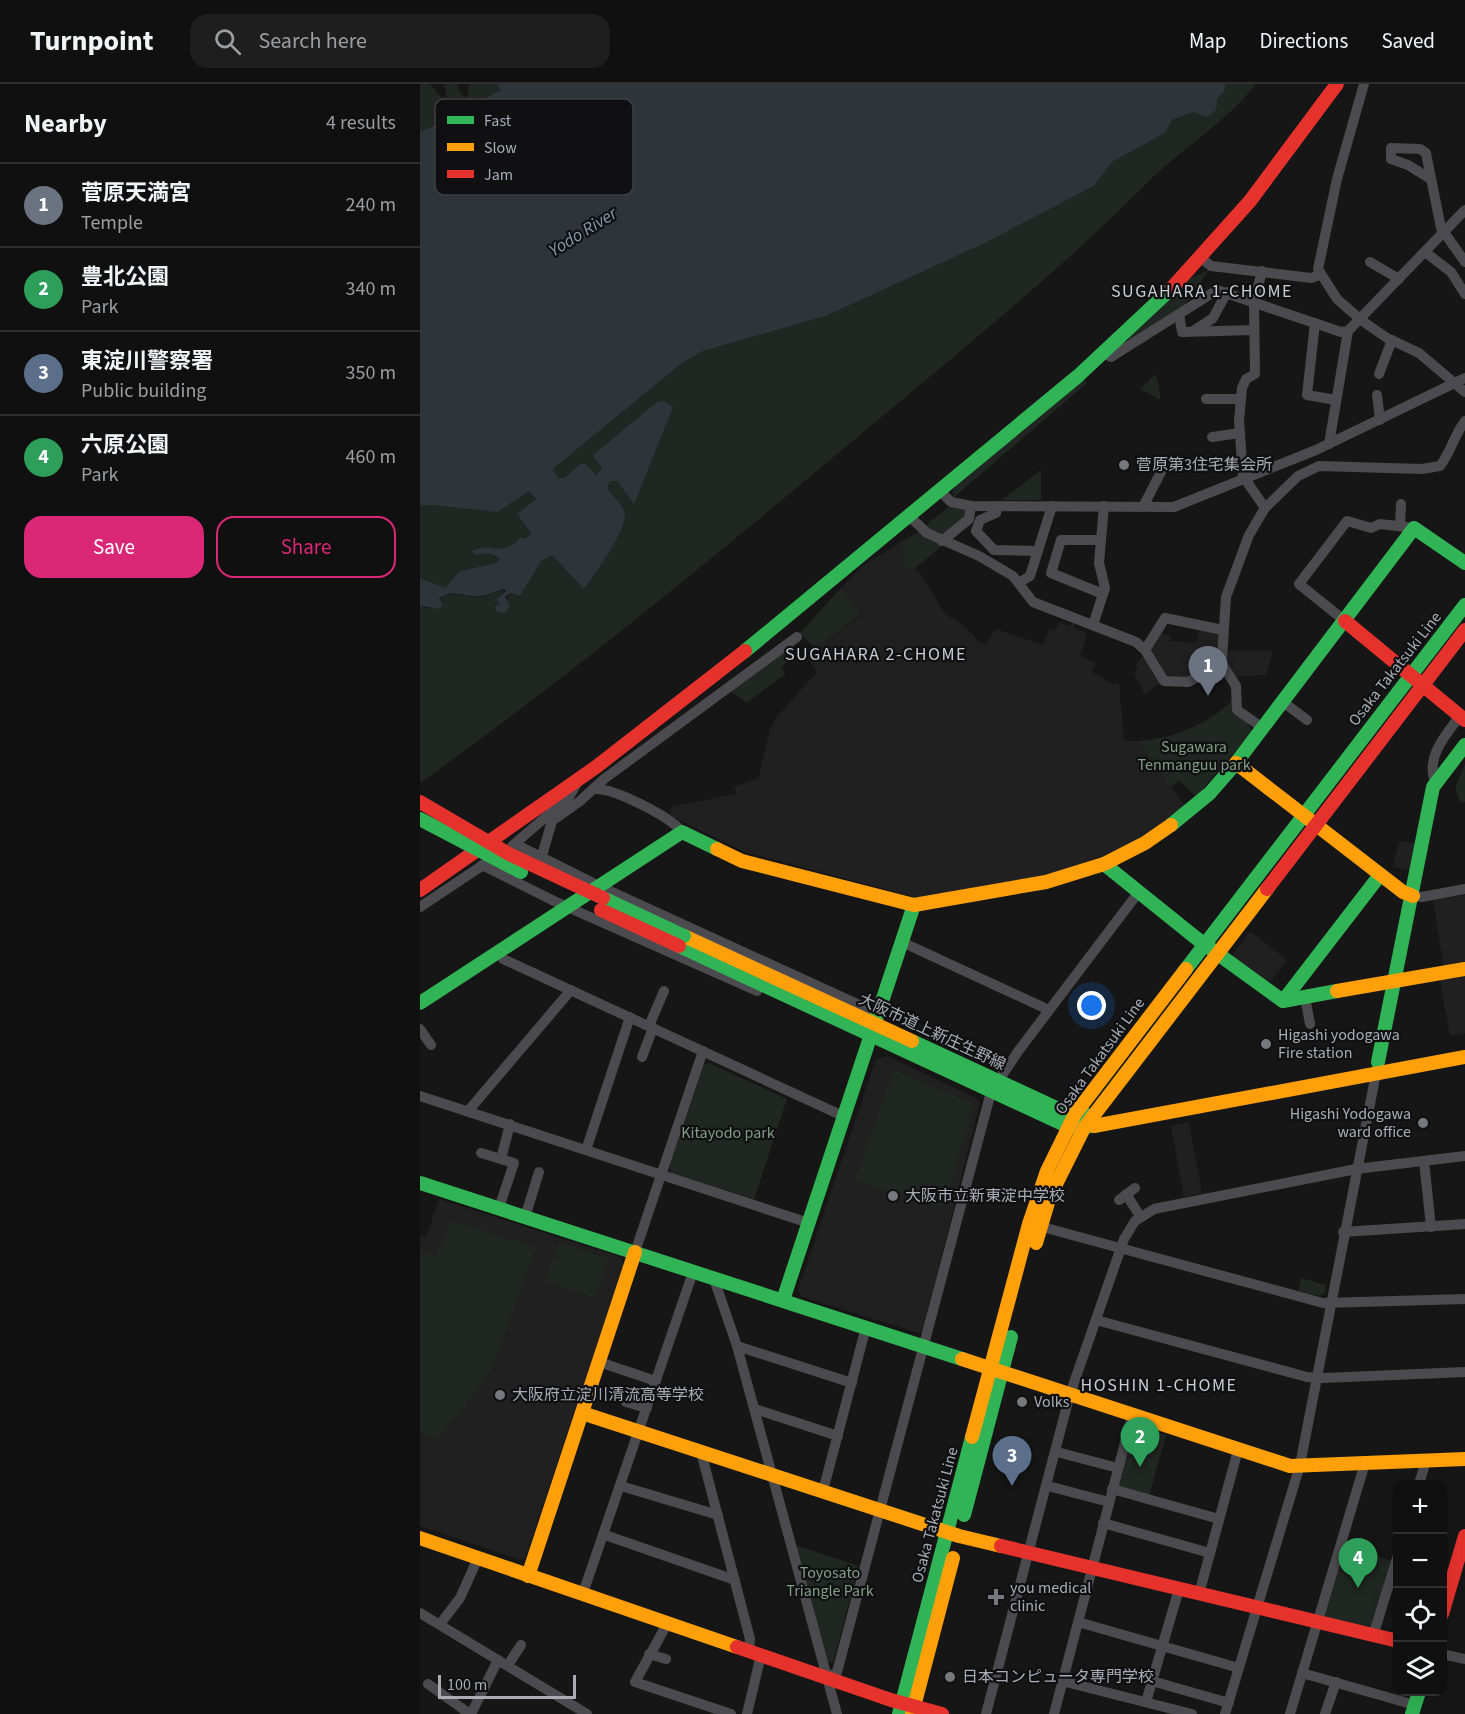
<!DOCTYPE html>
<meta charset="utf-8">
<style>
body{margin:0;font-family:"Source Sans 3","Noto Sans JP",sans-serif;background:#1e1e1e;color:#f1f3f6}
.controls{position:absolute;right:18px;bottom:18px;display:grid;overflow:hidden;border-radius:12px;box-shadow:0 6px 24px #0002}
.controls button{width:54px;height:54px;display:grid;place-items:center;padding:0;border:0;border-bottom:2px solid #303030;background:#101010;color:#f1f3f6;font:30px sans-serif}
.scale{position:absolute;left:18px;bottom:15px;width:138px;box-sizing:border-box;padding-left:6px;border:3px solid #a9acb5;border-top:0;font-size:16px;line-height:21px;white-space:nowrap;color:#a9acb5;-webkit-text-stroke:4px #101012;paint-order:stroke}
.you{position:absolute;left:672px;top:922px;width:21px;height:21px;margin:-15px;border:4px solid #fff;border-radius:50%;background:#1a73e8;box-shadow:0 0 0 9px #1a73e833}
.badge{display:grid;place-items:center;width:39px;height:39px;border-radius:50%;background:#db2777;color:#fff;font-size:20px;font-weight:700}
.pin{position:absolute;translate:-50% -50px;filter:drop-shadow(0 2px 3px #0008)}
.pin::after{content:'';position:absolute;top:32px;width:21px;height:18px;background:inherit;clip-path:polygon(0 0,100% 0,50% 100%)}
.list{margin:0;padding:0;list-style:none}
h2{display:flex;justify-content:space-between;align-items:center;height:78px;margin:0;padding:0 24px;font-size:26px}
h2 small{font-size:20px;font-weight:400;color:#9c9d9f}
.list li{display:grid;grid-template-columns:39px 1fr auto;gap:18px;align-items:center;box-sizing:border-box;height:84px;padding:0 24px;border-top:2px solid #303030}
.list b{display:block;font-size:22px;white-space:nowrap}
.list p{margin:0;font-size:20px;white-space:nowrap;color:#9c9d9f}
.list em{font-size:20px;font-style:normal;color:#9c9d9f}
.actions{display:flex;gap:12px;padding:18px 24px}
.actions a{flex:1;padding:14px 0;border:2px solid #db2777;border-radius:18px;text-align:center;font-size:21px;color:#db2777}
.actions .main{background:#db2777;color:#fff}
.icon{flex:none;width:33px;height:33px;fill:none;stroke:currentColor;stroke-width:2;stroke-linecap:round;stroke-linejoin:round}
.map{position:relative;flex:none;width:1045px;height:1630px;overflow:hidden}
header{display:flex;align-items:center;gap:36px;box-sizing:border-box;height:84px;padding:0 30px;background:#101010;border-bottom:2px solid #303030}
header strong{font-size:28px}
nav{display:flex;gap:33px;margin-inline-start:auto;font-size:21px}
.search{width:420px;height:54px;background:#1e1e1e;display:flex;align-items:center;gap:15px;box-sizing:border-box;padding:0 21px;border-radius:18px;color:#9c9d9f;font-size:22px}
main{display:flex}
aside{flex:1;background:#101010}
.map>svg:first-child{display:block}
</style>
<header>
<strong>Turnpoint</strong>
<div class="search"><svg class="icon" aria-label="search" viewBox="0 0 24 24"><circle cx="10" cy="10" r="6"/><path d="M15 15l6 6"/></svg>Search here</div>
<nav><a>Map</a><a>Directions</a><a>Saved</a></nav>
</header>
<main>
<aside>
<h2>Nearby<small>4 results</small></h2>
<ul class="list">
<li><span class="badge" style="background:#6b7280">1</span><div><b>菅原天満宮</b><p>Temple</p></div><em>240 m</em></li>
<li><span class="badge" style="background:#2e9e5b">2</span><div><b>豊北公園</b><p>Park</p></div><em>340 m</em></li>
<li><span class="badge" style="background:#5c6f8a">3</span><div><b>東淀川警察署</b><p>Public building</p></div><em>350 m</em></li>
<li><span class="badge" style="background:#2e9e5b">4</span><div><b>六原公園</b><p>Park</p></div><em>460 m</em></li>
</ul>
<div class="actions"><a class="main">Save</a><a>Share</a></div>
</aside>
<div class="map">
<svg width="1045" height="1630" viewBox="0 0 1045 1630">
<rect width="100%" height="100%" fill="#161616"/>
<g fill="#202021">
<path d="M482,457L483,484L499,487L525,530L546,543L560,559L566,560L576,545L623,561L629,545L635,547L639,538L650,542L652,539L655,540L654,544L667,549L660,572L676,579L672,588L692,600L699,599L704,657H719L766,723L708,761L638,789L498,814L325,768L251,732V723L316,710L315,702L338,695L350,644L355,638L354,636L397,588L387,572L440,531L421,504L441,483Z"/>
<path d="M780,544L802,549L799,578L768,596H745L728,568L740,549L751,551L750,557L776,559Z"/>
<path d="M805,567H853L846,591L812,593L806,581Z"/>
<path d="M725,570L742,598L725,610L714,591L718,583L715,581Z"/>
<path d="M979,757L996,760L991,786L973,783Z"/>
<path d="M1045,811V880L1024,884L1013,816Z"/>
<path d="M830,847L867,876L848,901L814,876L813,870Z"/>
<path d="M1045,891V949L1030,952L1020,896Z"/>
<path d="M467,972L556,1014L560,1019L503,1246L499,1249L382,1213L378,1206L456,975Z"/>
<path d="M769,1038L782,1109L764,1113L751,1042Z"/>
<path d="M19,1115L200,1173L204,1180L105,1474L101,1476L0,1442V1151L6,1153Z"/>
</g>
<g fill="#202621">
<path d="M0,0H10L21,13H27L24,0H37L41,10L47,14L49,0H77L81,6C53,19 28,34 0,48Z"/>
<path d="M806,0H836C804,41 759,66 723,103C632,194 532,274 434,356C293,474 150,592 0,699V522L10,525C30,503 30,511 56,513C65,513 76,508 84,505L76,527L91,509L100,512L122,476L132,470L165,505C174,491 207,445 205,430C204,421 192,410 187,403L191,397H197L214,419L252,323L173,371L182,385L176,391L160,380L144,394H138L133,385L262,279L283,267L406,232L565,159L674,102L692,78L745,49L752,36L797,15L804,8Z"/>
<path d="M789,186L761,226L709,257L707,254L771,194Z"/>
<path d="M736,290L741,316L720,305Z"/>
<path d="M664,294L667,299L533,414V404Z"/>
<path d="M621,386V416H582Z"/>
<path d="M109,407L116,415L97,430L111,449L104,455L101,453C92,464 82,469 68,464L66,469L76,471L80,475L76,479L40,487L25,504L0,494V422Z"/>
<path d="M529,423L545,424L546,435L524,453L506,446L508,439Z"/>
<path d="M501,447L523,461L493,486L483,484L482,457Z"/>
<path d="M421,504L440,530L396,565L380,549Z"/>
<path d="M366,565L374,572L361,584L365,590L327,619L310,607Z"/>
<path d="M813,615L832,647L776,713L759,696L751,703L719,657C751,655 791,640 813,615Z"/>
<path d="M1040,678L1045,682V718H1040L1035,703L1044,683Z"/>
<path d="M289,979L367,1015L334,1115L252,1089L249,1083L284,981Z"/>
<path d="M474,986L554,1020L523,1124L435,1097Z"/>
<path d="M32,1137L116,1163L70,1290L17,1356L0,1348V1166L16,1172Z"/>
<path d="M139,1159L188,1175L175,1214L125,1198Z"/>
<path d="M881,1194L906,1201L905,1209L900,1212L878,1207Z"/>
<path d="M729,1346L746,1351L729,1412L699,1404L698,1400L708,1361L725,1365Z"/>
<path d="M375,1461L439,1482L413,1578H407Z"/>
<path d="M924,1462L972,1477L953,1543L907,1536L904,1531Z"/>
</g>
<path fill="#2e343a" d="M77,0H806L804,8L797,15L796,26L787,33L773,28L752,36L745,49L692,78L674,102L565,159L406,232L283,267L262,279L133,385L138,394H144L160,380H166L176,391L182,385L173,371L237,318L244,317L253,323L214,420L197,397H191L187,403C192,411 204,421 205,430C207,445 174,492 164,505L132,471L122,476L100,512L91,509L85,513L90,522L84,530L76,527L75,522L80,520L77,515L86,507L84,505C77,507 69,511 61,512C44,515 34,503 19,515L22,520L20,525L0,522V494L25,504L40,487L76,479L80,475C73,468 65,469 56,471L51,467C73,458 82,474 101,453L105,455L111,449L97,430L116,415L109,407L77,428L13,421L0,422V48C28,35 53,19 81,6Z"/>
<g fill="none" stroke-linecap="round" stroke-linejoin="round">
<g stroke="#4b4b4f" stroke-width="10">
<path d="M944,0L917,95L898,185L917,215L941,236L967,254L999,269L1045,308"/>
<path d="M1009,94L988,81L971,75V64L1000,65L1006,69L1021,144L1045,178"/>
<path d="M1005,168L1031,188L1045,210"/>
<path d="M781,174L791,182L891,194L900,191"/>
<path d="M950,178L979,195"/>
<path d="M842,187L834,218L835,290L826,295L822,304L819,337L823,392L845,424L829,451L806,513L802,575V580L816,602L817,626L843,644"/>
<path d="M759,230L762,248L834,246"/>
<path d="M895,239L887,311L916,316"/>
<path d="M775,246L793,234L807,208"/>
<path d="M683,268L691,273L797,206L921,248L928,247L1045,126"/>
<path d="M959,290L972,256"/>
<path d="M957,311L960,336"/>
<path d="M786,315H821"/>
<path d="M792,353L820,349"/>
<path d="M909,360L928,247"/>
<path d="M520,407L531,418L551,422L754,423L896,366L1045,294"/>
<path d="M578,422L576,429L560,436L556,447L574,466L618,467"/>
<path d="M723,423L747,376"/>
<path d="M845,424L878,392L899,382L1002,385L1020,382C1031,368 1034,351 1045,337"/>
<path d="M489,432L507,449L559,472L593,492L613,518L716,558L725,566L744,597L768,598L802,580"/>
<path d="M980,442L981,420"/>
<path d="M680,456H641L631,489L683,510"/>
<path d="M522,457L549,435L551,422"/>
<path d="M600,498L610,492L632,422"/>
<path d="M925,537L879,500L927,437L951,444L960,440L994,444"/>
<path d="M673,541L685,504L679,479L684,422"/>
<path d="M725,566L745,534L803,546"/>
<path d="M863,618L887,636"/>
<path d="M1016,699C1004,675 1026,650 1040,632"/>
<path d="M175,705C194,704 251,733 262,748"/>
<path d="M95,760L179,802L446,924L455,939"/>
<path d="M92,762L149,713L157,699"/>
<path d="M121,775L132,737L160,717L184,695L377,553"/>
<path d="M62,781L134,817L337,907"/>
<path d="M993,812L1002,813L1045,805"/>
<path d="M0,823L66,779"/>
<path d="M484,859L629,926"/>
<path d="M79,867L83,875L425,1033"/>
<path d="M885,913L890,940"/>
<path d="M229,942L244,907"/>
<path d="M0,945L11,961"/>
<path d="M222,973L233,944"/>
<path d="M0,1012L389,1139"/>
<path d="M49,1026L151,906"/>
<path d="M166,1066L210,933"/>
<path d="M61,1069L94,1079L79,1124"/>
<path d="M81,1075L90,1040"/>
<path d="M1004,1077L1011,1143"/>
<path d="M706,1110L720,1132"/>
<path d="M699,1116L715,1104"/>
<path d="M105,1133L119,1088"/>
<path d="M615,1141L903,1219L1045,1215"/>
<path d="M923,1148L1045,1140"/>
<path d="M215,1168L283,967"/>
<path d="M294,1195L317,1262L417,1630"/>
<path d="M676,1236L887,1293L903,1294L1045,1288"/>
<path d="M317,1262L432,1299"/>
<path d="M179,1278L236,1297"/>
<path d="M206,1318L227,1324"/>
<path d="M335,1325L418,1352"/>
<path d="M281,1368L330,1555L329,1567"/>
<path d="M637,1368L698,1384"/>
<path d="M999,1400L1006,1377"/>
<path d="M201,1402L298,1431"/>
<path d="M628,1402L689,1418"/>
<path d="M692,1405L799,1435"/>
<path d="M403,1407L446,1243"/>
<path d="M683,1439L790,1469"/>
<path d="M185,1451L315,1496"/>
<path d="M163,1509L273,1188"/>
<path d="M779,1510L818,1366"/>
<path d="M0,1529L167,1630"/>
<path d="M658,1538L819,1584"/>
<path d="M20,1540L40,1514L58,1474"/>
<path d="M247,1540L215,1598L311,1630"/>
<path d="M953,1552L978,1471"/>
<path d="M229,1570L246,1575"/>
<path d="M1022,1570L1045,1575"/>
<path d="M88,1581L101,1561"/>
<path d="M882,1589L995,1621"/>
<path d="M407,1594L417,1588L571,1008L599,966L718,809"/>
<path d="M642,1597L772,1630"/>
<path d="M732,1597L809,1619"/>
<path d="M8,1600L50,1630"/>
<path d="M726,1618L759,1505"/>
<path d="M51,1630L78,1576"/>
<path d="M327,1630L341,1571"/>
<path d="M566,1630L650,1310L704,1155L715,1137L734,1125L936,1085L1045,1072"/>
<path d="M634,1630L712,1332"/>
<path d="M805,1630L880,1381L957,984"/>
<path d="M870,1630L945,1379"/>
<path d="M905,1630L916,1598"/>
</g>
<g stroke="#30b455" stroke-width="14">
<path d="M325,567L658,292L751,205"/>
<path d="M751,741L790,709L816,679L994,444L1045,479"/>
<path d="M684,780L776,854L863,917L917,907"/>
<path d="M259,862L649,1043L674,1042"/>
<path d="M766,885L1045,521"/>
<path d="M863,917L960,791"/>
<path d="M0,919L262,748L297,765"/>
<path d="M492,957L643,1027L665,1030"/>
<path d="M958,978L1013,703L1045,661"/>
<path d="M0,1099L542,1275"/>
<path d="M363,1216L494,821"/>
<path d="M544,1431L591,1253"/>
<path d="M479,1630L552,1353"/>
<path d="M992,1630L999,1608"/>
</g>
<g stroke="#ff9f0a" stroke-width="14">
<path d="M816,679L983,808L993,812"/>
<path d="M297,765L322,777L494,821L626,798L684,780L725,759L751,741"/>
<path d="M264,852L492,957"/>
<path d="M917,907L1045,885"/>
<path d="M674,1042L1045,973"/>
<path d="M616,1159L630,1112L664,1044L847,805"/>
<path d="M542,1275L870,1382L1045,1375"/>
<path d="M162,1329L539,1452L581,1462"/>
<path d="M552,1353L609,1140L627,1087L655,1030L766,885"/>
<path d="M0,1454L317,1563"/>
<path d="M108,1492L215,1168"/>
<path d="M492,1630L533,1474"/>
</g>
<g stroke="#e5322d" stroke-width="14">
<path d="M751,205L830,117L917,0"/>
<path d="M925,537L1045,636"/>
<path d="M847,805L1045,546"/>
<path d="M0,806L176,683L325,567"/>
<path d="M581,1462L978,1557"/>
<path d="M1022,1530L1045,1452"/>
<path d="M317,1563L471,1616L522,1630"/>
</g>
<g stroke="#30b455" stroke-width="14">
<path d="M0,735L101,788"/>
<path d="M183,814L264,852"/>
</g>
<g stroke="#e5322d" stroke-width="14">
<path d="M0,718L89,770L183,814"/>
<path d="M181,826L259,862"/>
</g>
</g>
<g fill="#76787d" stroke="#101012" stroke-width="2">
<circle cx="704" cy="381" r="6"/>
<circle cx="846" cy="960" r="6"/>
<circle cx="1003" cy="1039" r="6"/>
<circle cx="473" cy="1112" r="6"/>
<circle cx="80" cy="1311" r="6"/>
<circle cx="602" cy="1318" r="6"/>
<path d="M573 1504h6v6h6v6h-6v6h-6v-6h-6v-6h6z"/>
<circle cx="530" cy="1593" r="6"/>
</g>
<g text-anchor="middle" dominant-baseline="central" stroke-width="4.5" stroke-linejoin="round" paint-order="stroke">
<g font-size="16" fill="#a9acb5" stroke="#101012" text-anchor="start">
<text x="716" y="381">菅原第3住宅集会所</text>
<text x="858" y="951">Higashi yodogawa<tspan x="858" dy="18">Fire station</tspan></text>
<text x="991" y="1030" text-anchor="end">Higashi Yodogawa<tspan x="991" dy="18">ward office</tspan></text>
<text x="485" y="1112">大阪市立新東淀中学校</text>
<text x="92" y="1311">大阪府立淀川清流高等学校</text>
<text x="614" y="1318">Volks</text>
<text x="590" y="1504">you medical<tspan x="590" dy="18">clinic</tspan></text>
<text x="542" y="1593">日本コンピュータ専門学校</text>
</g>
<g font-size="16" fill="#a9acb5" stroke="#101012">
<text transform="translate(975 585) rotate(-52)">Osaka Takatsuki Line</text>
<text transform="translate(512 948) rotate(25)">大阪市道上新庄生野線</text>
<text transform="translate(680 972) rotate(-54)">Osaka Takatsuki Line</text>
<text transform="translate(515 1431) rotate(-75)">Osaka Takatsuki Line</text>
</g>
<g font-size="16" fill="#829e84" stroke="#101012">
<text x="774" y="663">Sugawara<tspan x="774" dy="18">Tenmanguu park</tspan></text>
<text x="308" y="1049">Kitayodo park</text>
<text x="410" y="1489">Toyosato<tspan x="410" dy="18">Triangle Park</tspan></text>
</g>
<g font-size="18" font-style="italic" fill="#8499ac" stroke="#101012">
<text transform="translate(163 148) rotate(-32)">Yodo River</text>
</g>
<g font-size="18" letter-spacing="1.5" fill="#c9cbd2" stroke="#101012">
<text x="782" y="207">SUGAHARA 1-CHOME</text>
<text x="456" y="570">SUGAHARA 2-CHOME</text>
<text x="739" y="1301">HOSHIN 1-CHOME</text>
</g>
</g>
<rect x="15" y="15" width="198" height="96" rx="9" fill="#101012" stroke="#3e3f43" stroke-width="1.5"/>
<rect x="27" y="32" width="27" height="8" fill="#30b455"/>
<rect x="27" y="59" width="27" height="8" fill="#ff9f0a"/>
<rect x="27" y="86" width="27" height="8" fill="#e5322d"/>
<g font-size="16" fill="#a9acb5">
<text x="64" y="42">Fast</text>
<text x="64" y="69">Slow</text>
<text x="64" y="96">Jam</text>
</g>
</svg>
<div class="controls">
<button>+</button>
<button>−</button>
<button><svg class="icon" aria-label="locate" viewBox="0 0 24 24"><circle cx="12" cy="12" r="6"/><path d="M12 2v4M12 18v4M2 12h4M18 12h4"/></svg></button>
<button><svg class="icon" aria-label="layers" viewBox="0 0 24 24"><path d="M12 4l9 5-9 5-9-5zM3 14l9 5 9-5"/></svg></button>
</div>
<div class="scale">100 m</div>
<div class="you"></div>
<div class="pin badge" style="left:788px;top:612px;background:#6b7280">1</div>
<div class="pin badge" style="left:720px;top:1383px;background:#2e9e5b">2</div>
<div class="pin badge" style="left:592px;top:1402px;background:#5c6f8a">3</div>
<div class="pin badge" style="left:938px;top:1504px;background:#2e9e5b">4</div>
</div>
</main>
